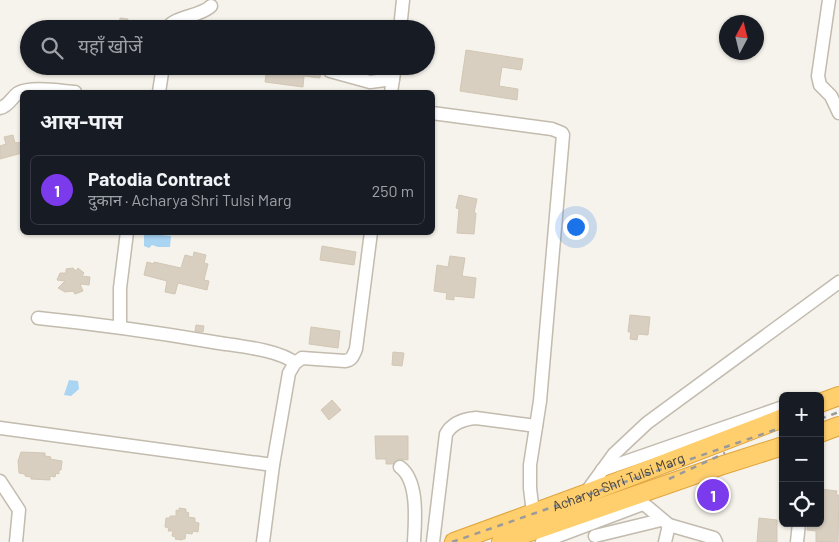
<!DOCTYPE html>
<html lang="hi">
<meta charset="utf-8">
<style>
body{margin:0;font-family:Barlow,"Noto Sans Devanagari",sans-serif;background:#242831;color:#f1f3f6}
.controls{position:absolute;right:15px;bottom:15px;display:grid;overflow:hidden;border-radius:8px;box-shadow:0 1px 4px #0004}
.controls button{width:45px;height:45px;display:grid;place-items:center;padding:0;border:0;border-bottom:1px solid #363941;background:#171b24;color:#f1f3f6;font:25px sans-serif}
.compass{position:absolute;left:719px;top:15px;width:45px;height:45px;border-radius:50%;background:#171b24;box-shadow:0 1px 4px #0004;rotate:7deg}
.you{position:absolute;left:575px;top:226px;width:18px;height:18px;margin:-12px;border:4px solid #fff;border-radius:50%;background:#1a73e8;box-shadow:0 0 0 8px #1a73e833}
.badge{display:grid;place-items:center;width:32px;height:32px;border-radius:50%;background:#7c3aed;color:#fff;font-size:16px;font-weight:700}
.pin{position:absolute;translate:-50% -50%;border:2px solid #fff;box-shadow:0 1px 5px #0006}
.list{margin:0;padding:0;list-style:none}
h2{display:flex;justify-content:space-between;align-items:center;height:65px;margin:0;padding:0 20px;font-size:21px}
h2 small{font-size:16px;font-weight:400;color:#9ea1a6}
.list li{display:grid;grid-template-columns:32px 1fr auto;gap:15px;align-items:center;box-sizing:border-box;height:70px;margin:0 10px 10px;padding:0 10px;border:1px solid #363941;border-radius:8px}
.list b{display:block;font-size:19px;white-space:nowrap}
.list p{margin:0;font-size:16px;white-space:nowrap;color:#9ea1a6}
.list em{font-size:16px;font-style:normal;color:#9ea1a6}
.icon{flex:none;width:28px;height:28px;fill:none;stroke:currentColor;stroke-width:2;stroke-linecap:round;stroke-linejoin:round}
.map{position:relative;flex:none;width:839px;height:542px;overflow:hidden}
.search{position:absolute;background:#171b24;box-shadow:0 1px 4px #0004;left:20px;top:20px;width:415px;height:55px;display:flex;align-items:center;gap:12px;box-sizing:border-box;padding:0 18px;border-radius:28px;color:#9ea1a6;font-size:19px}
.panel{position:absolute;background:#171b24;box-shadow:0 1px 4px #0004;left:20px;top:90px;width:415px;height:145px;border-radius:8px}
.map>svg:first-child{display:block}
</style>
<div class="map">
<svg width="839" height="542" viewBox="0 0 839 542">
<rect width="100%" height="100%" fill="#f6f3ec"/>
<g fill="#a9d4f2">
<path d="M144,233L171,236L170,247H158L152,245L149,248L144,246Z"/>
<path d="M69,380L78,381L79,389L71,396L64,395Z"/>
</g>
<g fill="#d8cfc1" stroke="#d3c7b4">
<path d="M120,18L128,19L127,29H119Z"/>
<path d="M202,21L207,29H185L192,24Z"/>
<path d="M466,50L523,59L521,70L502,67L499,86L518,89L517,100L460,91Z"/>
<path d="M267,66H321L320,78L304,76L303,87L265,82Z"/>
<path d="M13,135L15,143L22,142V153L0,159V146L6,144L4,137Z"/>
<path d="M459,195L477,199L474,213H476L474,234L457,233L459,209L456,208Z"/>
<path d="M322,246L356,252L354,265L320,260Z"/>
<path d="M194,252L206,255L204,263L208,264L204,280L209,281L207,290L178,283L175,294L165,292L167,281L144,275L147,262L154,264V262L181,268L185,255L193,257Z"/>
<path d="M450,256L465,258L462,276L476,278L474,298L454,296V300L446,299L447,293L434,291L437,265L448,267Z"/>
<path d="M73,268L76,271L78,268L84,273L82,276L90,277L89,285L80,284L83,291L75,294L73,291L65,292L58,288L65,281L57,280L60,273H66V269Z"/>
<path d="M630,315L650,317L648,335L638,334L637,340L630,339L631,332H628Z"/>
<path d="M196,325L204,326L203,332L195,331Z"/>
<path d="M311,327L340,331L338,348L309,344Z"/>
<path d="M393,352L404,353L402,366L392,365Z"/>
<path d="M332,400L341,410L329,420L321,410Z"/>
<path d="M375,436H408V460L399,459L393,464H386V459H376Z"/>
<path d="M21,452L45,453V456L51,457L50,459L62,461L61,470H59V474L56,473L55,477L50,476V480L31,479V477L25,476V474L19,473L18,461Z"/>
<path d="M820,489L837,491L836,495H839L838,542H816V531L807,530L808,523L818,525L820,523Z"/>
<path d="M179,508L186,509V512L189,513L188,517L195,518V522L199,523L198,532L193,531L192,534L186,533L185,539H183L182,540L175,539L176,537L172,536L173,531H168L169,528L165,527L166,518H170V516H176V510L179,511Z"/>
<path d="M759,518L777,520V542H757Z"/>
</g>
<g fill="none" stroke-linecap="round" stroke-linejoin="round">
<g stroke="#c2bbae" stroke-width="15">
<g id="minor">
<path d="M829,0L818,76L820,85L831,96L839,113"/>
<path d="M167,29C173,16 200,17 211,6"/>
<path d="M400,29L403,0"/>
<path d="M330,71L370,82L393,79"/>
<path d="M159,92L163,66"/>
<path d="M391,92L395,66"/>
<path d="M0,108C9,106 11,98 18,93C31,86 61,91 75,92"/>
<path d="M432,113L552,129L562,133L563,135L540,401L530,465V488L533,513"/>
<path d="M38,318C97,324 155,332 213,342C236,346 278,349 295,363"/>
<path d="M120,327V288L127,232"/>
<path d="M0,428L273,465"/>
<path d="M400,467C419,481 415,521 414,542"/>
<path d="M602,470L783,407"/>
<path d="M0,481L19,510L16,542"/>
<path d="M585,494L614,454L647,423L839,282"/>
<path d="M638,499L669,525L714,538L716,542"/>
<path d="M595,536L661,520"/>
<path d="M263,542L273,465L289,373L295,363L302,358L345,361C352,360 353,356 356,349L371,232"/>
<path d="M433,542L446,434C452,423 464,419 476,418L536,426"/>
<path d="M542,542L643,504"/>
<path d="M665,542L669,525"/>
<path d="M797,542L799,523"/>
</g>
</g>
<g stroke="#e0a43c" stroke-width="20">
<g id="highway">
<path d="M820,403L839,396"/>
<path d="M820,433L839,426"/>
<path id="s1" d="M454,542L585,494L783,418"/>
<path d="M501,542L720,466L783,446"/>
</g>
</g>
<use href="#minor" stroke="#fff" stroke-width="12"/>
<use href="#highway" stroke="#ffcf6e" stroke-width="18"/>
<g stroke="#9a9a9a" stroke-width="2.5" stroke-dasharray="6 6" stroke-linecap="butt">
<path d="M820,419L839,412"/>
<path d="M669,479L725,453"/>
<path d="M452,542L783,427"/>
</g>
</g>
<g text-anchor="middle" dominant-baseline="central" stroke-width="5" stroke-linejoin="round" paint-order="stroke">
<g font-size="14" fill="#4b4439" stroke="#fff">
<text stroke="none"><textPath href="#s1" startOffset="175">Acharya Shri Tulsi Marg</textPath></text>
</g>
</g>
</svg>
<div class="controls">
<button>+</button>
<button>−</button>
<button><svg class="icon" aria-label="locate" viewBox="0 0 24 24"><circle cx="12" cy="12" r="6"/><path d="M12 2v4M12 18v4M2 12h4M18 12h4"/></svg></button>
</div>
<svg class="compass" viewBox="-18 -18 36 36"><path d="M0-13l5 13h-10z" fill="#e53935"/><path d="M0 13l5-13h-10z" fill="#9ea1a6"/></svg>
<div class="you"></div>
<div class="pin badge" style="left:713px;top:495px">1</div>
<div class="search"><svg class="icon" aria-label="search" viewBox="0 0 24 24"><circle cx="10" cy="10" r="6"/><path d="M15 15l6 6"/></svg>यहाँ खोजें</div>
<section class="panel">
<h2>आस-पास<small></small></h2>
<ul class="list">
<li><span class="badge">1</span><div><b>Patodia Contract</b><p>दुकान · Acharya Shri Tulsi Marg</p></div><em>250 m</em></li>
</ul>
</section>
</div>
